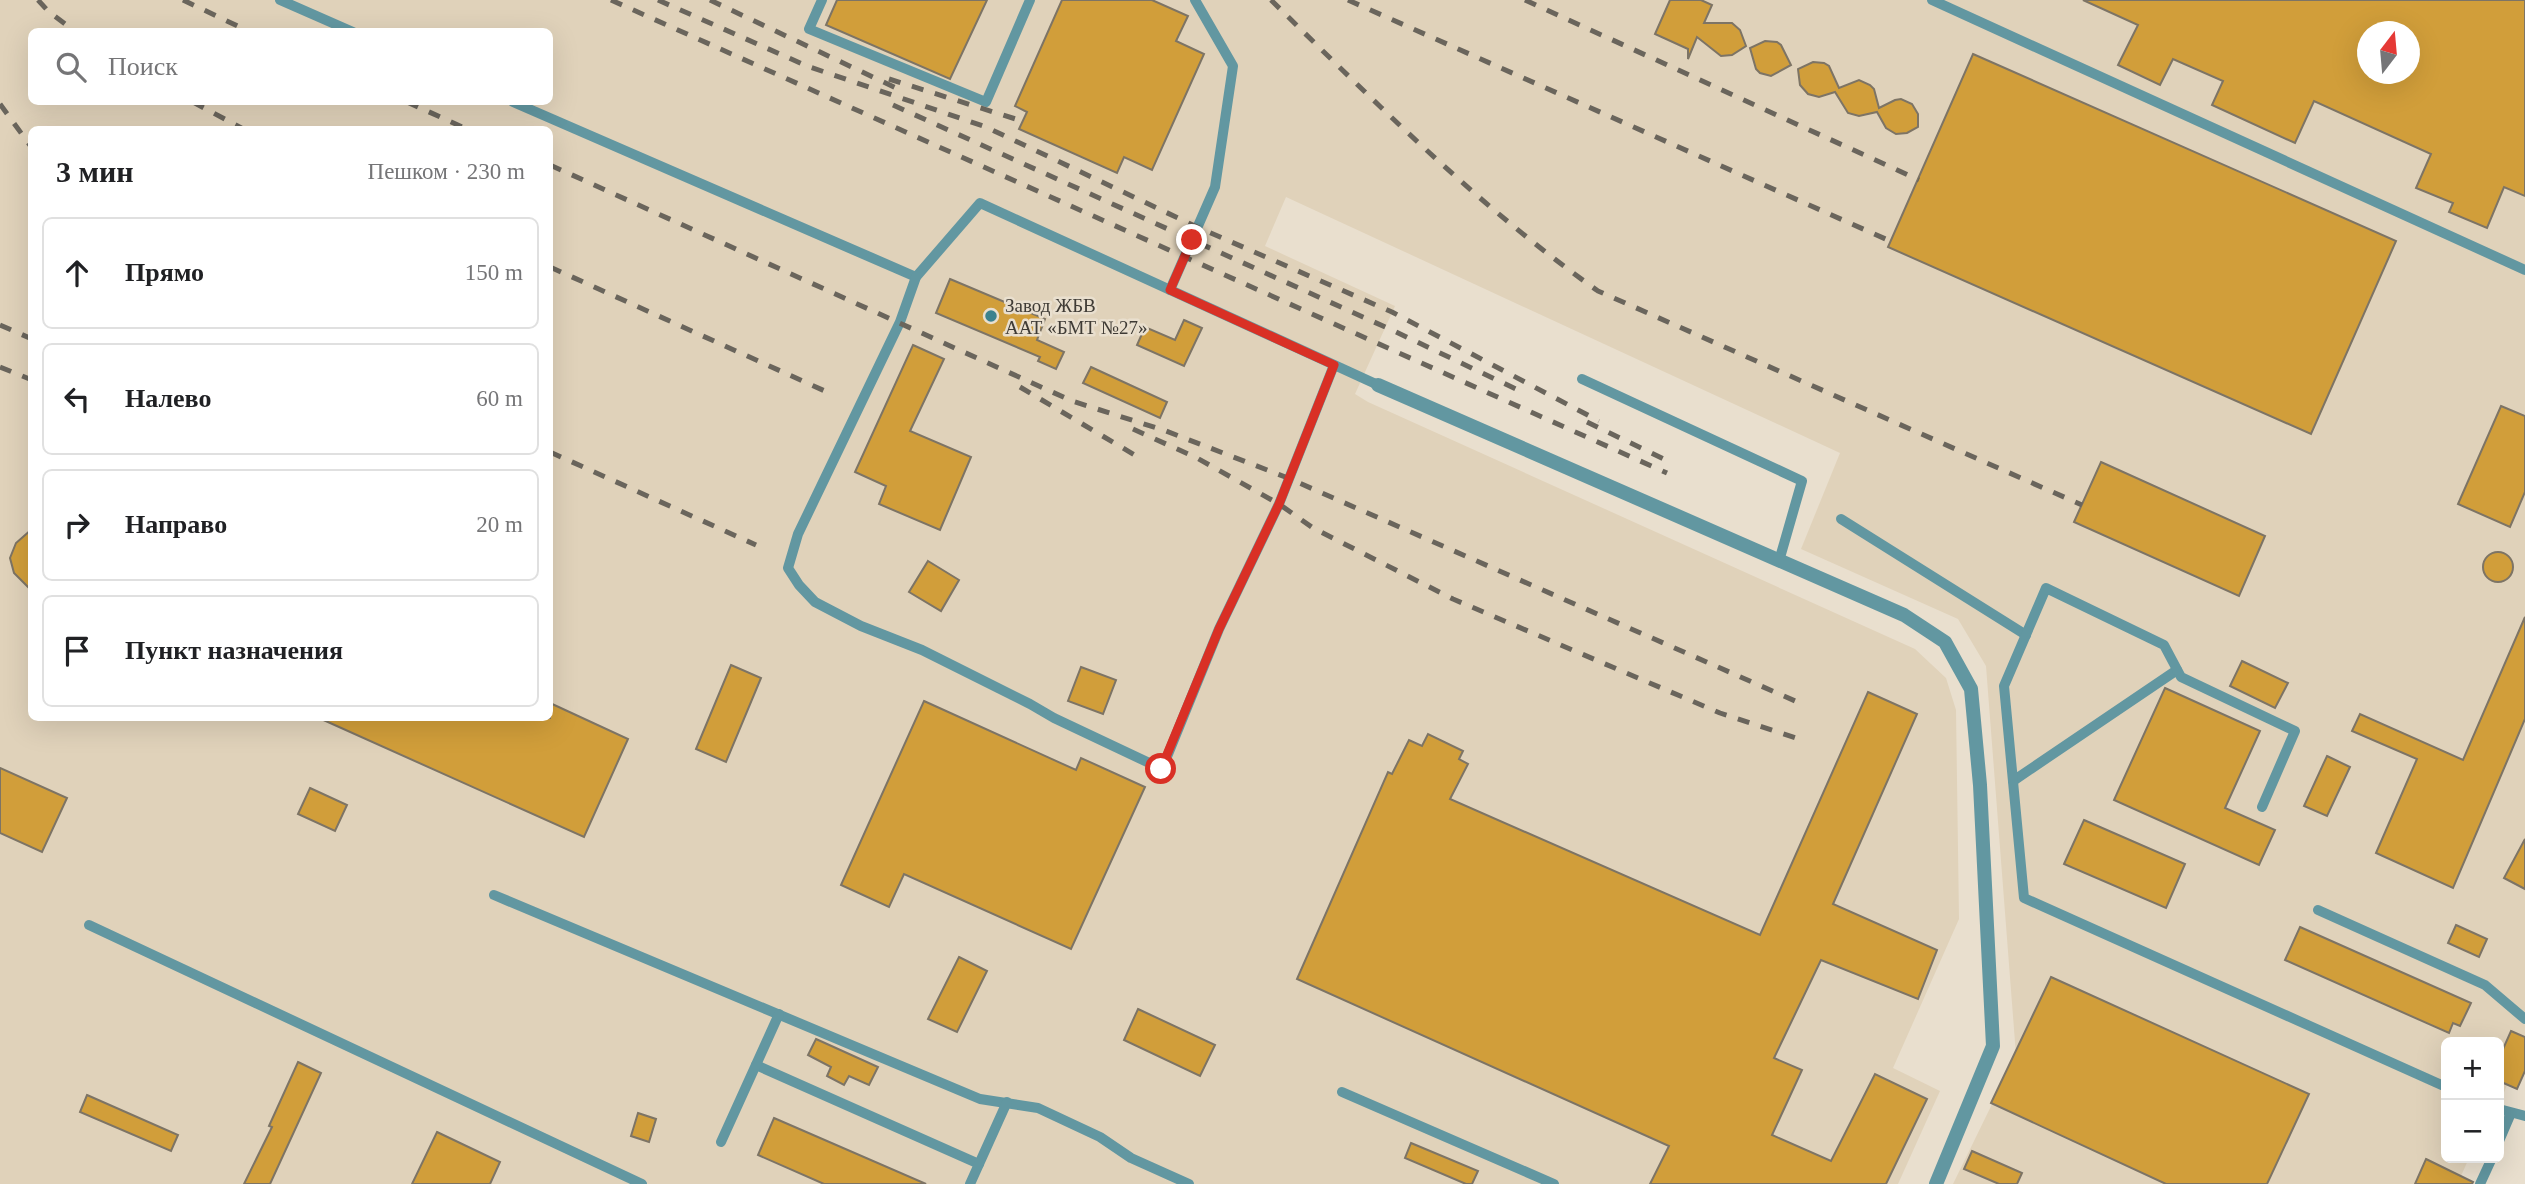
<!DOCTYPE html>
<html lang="ru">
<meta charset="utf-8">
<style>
body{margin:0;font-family:Georgia,serif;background:#f6f6f6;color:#202124}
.controls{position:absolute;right:21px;bottom:21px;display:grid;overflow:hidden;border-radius:10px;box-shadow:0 7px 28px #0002}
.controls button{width:63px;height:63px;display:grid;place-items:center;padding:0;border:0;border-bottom:2px solid #e0e0e0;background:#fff;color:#202124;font:35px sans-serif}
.compass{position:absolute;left:2357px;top:21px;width:63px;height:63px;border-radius:50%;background:#fff;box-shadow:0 7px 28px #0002;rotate:16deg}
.stop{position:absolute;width:21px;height:21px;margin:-16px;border:5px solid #d93025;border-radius:50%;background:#fff}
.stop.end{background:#d93025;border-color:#fff;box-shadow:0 2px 7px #0008}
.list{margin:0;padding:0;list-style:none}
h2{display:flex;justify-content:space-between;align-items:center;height:91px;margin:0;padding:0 28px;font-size:30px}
h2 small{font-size:23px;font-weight:400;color:#757577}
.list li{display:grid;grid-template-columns:46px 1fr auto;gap:21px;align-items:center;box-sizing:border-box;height:112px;margin:0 14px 14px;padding:0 14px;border:2px solid #e0e0e0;border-radius:10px}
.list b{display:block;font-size:26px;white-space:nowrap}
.list em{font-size:23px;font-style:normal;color:#757577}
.icon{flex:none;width:38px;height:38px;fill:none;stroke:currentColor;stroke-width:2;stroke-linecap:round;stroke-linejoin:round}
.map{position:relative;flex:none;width:2525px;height:1184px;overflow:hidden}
.search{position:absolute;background:#fff;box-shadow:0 7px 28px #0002;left:28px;top:28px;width:525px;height:77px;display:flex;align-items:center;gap:18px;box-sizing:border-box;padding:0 24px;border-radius:10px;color:#757577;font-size:26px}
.panel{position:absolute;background:#fff;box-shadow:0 7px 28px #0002;left:28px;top:126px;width:525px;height:595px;border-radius:10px}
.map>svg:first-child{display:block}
</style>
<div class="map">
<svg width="2525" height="1184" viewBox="0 0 2525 1184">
<rect width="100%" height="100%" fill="#e9dfce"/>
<path fill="#e0d2ba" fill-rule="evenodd" d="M0,0H2525V1071L2517,1089L2507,1085L2499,1105V1042H2446V1158H2469L2461,1176L2426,1159L2415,1184H1953L2016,1055L1986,666L1958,619L1801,549L1840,453L1286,197L1265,246L1395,306L1355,394L1368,402L1915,649L1946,678L1956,710L1959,919L1893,1068L1940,1091L1898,1184H0ZM32,32H550V102H32ZM2368,32H2410V74H2368ZM32,130H550V718H32Z"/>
<g fill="#d19e3a" stroke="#7d7465" stroke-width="2" fill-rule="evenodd">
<path d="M837,0H987L950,79L826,25Z"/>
<path d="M1062,0H1152L1188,16L1176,41L1204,54L1152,170L1124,157L1117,173L1019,129L1027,112L1015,106Z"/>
<path d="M1670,0H1701L1712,5L1704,23H1732L1740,30L1746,46L1732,55L1721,56L1697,37L1688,59V49L1655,34Z"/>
<path d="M2083,0H2525V196L2504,187L2487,228L2449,212L2453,203L2416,188L2431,154L2314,101L2295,143L2212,105L2223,81L2173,59L2160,85L2118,65L2138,25ZM2368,32H2410V74H2368Z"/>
<path d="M1765,41L1777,42L1781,45L1791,65L1771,76L1760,73L1756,69L1750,48Z"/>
<path d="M1973,54L2396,241L2311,434L1888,247Z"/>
<path d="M1813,62L1824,63L1829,66L1839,88L1859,80L1870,85L1874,89L1879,108L1895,100L1901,99L1912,104L1918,114V127L1907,133L1896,134L1886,128L1877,112L1859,116L1848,113L1835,92L1819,97L1808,94L1800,85L1798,69Z"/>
<path d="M950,279L1045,319L1037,340L1064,352L1056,369L1038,361L1040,357L936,313Z"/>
<path d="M1184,320L1202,328L1184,366L1137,345L1145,327L1175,340Z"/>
<path d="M913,345L944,359L910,431L971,457L940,530L879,504L886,486L855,472Z"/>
<path d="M1091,367L1167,402L1160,418L1083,383Z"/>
<path d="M2501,406L2525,416V492L2510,527L2458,504Z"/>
<path d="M2101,462L2265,536L2239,596L2074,522Z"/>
<path d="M32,529V591L14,573L10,558L16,543Z"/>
<circle cx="2498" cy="567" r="15"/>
<path d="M928,561L959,580L941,611L909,592Z"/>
<path d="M2525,617V719L2453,888L2376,853L2417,759L2352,731L2360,714L2463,760Z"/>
<path d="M2242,661L2288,683L2275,708L2230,686Z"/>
<path d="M731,665L761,678L726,762L696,749Z"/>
<path d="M1081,667L1116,680L1103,714L1068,701Z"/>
<path d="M2165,688L2260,731L2225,808L2275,830L2259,865L2114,800Z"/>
<path d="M1868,692L1917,714L1833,904L1937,950L1918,999L1821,960L1774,1058L1802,1070L1772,1135L1831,1161L1875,1074L1927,1099L1886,1184H1650L1669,1146L1297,979L1388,772L1392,774L1409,740L1422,746L1428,734L1463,751L1459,759L1468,764L1450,799L1760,935Z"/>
<path d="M924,701L1076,770L1081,758L1145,787L1071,949L904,874L889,907L841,885Z"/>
<path d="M550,703L628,739L584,837L319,718H550Z"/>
<path d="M2327,756L2350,767L2327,816L2304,806Z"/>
<path d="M0,768L67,798L42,852L0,833Z"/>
<path d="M310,788L347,805L335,831L298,814Z"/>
<path d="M2084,820L2185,864L2166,908L2064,864Z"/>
<path d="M2525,839V889L2504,878Z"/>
<path d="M2456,925L2487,939L2479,957L2448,943Z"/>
<path d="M2300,927L2471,1003L2460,1026L2453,1023L2449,1033L2285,960Z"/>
<path d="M959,957L987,971L957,1032L928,1019Z"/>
<path d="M2051,977L2309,1094L2267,1184H2166L1991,1103Z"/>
<path d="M1138,1009L1215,1045L1200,1076L1124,1040Z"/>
<path d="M2511,1031L2525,1037V1071L2517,1089L2499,1081V1058Z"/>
<path d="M816,1039L878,1067L869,1085L849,1076L844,1085L827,1076L831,1067L808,1055Z"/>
<path d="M298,1062L321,1073L270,1184H244L272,1127L269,1126Z"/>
<path d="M87,1095L178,1135L171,1151L80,1112Z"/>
<path d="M638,1113L656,1119L649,1142L631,1136Z"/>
<path d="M774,1118L926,1184H824L758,1155Z"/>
<path d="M437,1132L500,1162L490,1184H412Z"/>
<path d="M1411,1143L1478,1171L1472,1184H1466L1405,1158Z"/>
<path d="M1972,1151L2022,1173L2017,1184H1999L1964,1169Z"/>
<path d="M2426,1159L2473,1182L2472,1184H2415Z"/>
</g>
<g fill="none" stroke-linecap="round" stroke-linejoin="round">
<g stroke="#6297a1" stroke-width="10">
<path d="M280,0L353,32"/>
<path d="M822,0L809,29L986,102L1030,0"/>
<path d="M1932,0L2525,270"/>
<path d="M513,102L916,277"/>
<path d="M1170,290L1215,187L1233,66L1195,0"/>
<path d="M1334,365L1279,504L1219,629L1162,769L1054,718L1030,704L922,650L861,626L815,602L799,585L788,568L798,534L900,322L916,277L980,203L1378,385"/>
<path d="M1582,379L1802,481L1779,561"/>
<path d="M1841,519L2026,635"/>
<path d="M2013,781L2177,670"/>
<path d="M2262,807L2295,731L2181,677L2164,645L2046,588L2004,686L2024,898L2446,1087"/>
<path d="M494,895L980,1099L1038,1108L1100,1137L1131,1158L1189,1184"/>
<path d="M2318,910L2485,985L2525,1019"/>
<path d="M89,925L642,1184"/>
<path d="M756,1065L979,1164"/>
<path d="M1342,1092L1554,1184"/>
<path d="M2499,1109L2525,1116"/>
<path d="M2499,1141L2511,1113"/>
<path d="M721,1142L779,1014"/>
<path d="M970,1184L1007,1102"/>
<path d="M2480,1184L2492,1158"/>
</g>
<path stroke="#6297a1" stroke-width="14" d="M1378,385L1904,615L1945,642L1971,689L1980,785L1993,1046L1936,1184"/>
<g stroke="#6a655c" stroke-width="5" stroke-dasharray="12 12" stroke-linecap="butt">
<path d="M38,0L49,12L76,32"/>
<path d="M183,0L250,32"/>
<path d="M611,0L1667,473"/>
<path d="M658,0L807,66L986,127L1197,227L1392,312L1599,421"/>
<path d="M710,0L896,88"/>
<path d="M1271,0C1375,102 1479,207 1598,291L2082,505"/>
<path d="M1348,0L1890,241"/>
<path d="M1525,0L1919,180"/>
<path d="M889,79L1022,121"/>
<path d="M193,102L245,130"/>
<path d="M407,102L469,130"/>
<path d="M0,104L32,148"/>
<path d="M893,105L1394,331L1520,391"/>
<path d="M550,165L1072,401L1166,431L1288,478L1802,704"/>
<path d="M550,267L827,392"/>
<path d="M0,325L32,339"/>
<path d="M0,367L32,380"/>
<path d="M1020,387L1138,457"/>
<path d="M1587,422L1670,462"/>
<path d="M1133,429L1197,458L1279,504L1313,528L1453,599L1720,713L1802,740"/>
<path d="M550,452L756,545"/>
</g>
</g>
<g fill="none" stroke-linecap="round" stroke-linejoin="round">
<path stroke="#d93025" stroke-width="9" d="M1161,769L1219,629L1279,504L1334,365L1170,290L1192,240"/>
</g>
<circle fill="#3c828e" stroke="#e9dfce" stroke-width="2.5" cx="991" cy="316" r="7"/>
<g text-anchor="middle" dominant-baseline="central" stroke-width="5" stroke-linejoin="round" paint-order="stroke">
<g font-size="19" fill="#3f3b35" stroke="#e9dfce" text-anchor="start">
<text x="1005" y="305">Завод ЖБВ<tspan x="1005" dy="22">ААТ «БМТ №27»</tspan></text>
</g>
</g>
</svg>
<div class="controls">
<button>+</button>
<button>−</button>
</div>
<svg class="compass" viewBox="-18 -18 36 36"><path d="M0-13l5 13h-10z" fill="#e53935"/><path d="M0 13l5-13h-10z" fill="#757577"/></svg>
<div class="stop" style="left:1161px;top:769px"></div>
<div class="stop end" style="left:1192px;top:240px"></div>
<div class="search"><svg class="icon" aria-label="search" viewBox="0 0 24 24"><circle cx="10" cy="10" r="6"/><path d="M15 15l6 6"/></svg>Поиск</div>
<section class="panel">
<h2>3 мин<small>Пешком · 230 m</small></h2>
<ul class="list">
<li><svg class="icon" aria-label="ahead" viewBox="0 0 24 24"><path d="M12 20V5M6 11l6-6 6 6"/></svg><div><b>Прямо</b></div><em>150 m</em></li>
<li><svg class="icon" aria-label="left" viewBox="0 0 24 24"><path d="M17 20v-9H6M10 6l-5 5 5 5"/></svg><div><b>Налево</b></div><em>60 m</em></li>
<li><svg class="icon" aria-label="right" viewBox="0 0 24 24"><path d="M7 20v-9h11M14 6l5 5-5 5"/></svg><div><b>Направо</b></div><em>20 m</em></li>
<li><svg class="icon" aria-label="arrive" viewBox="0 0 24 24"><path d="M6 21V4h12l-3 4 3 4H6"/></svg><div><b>Пункт назначения</b></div></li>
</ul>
</section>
</div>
